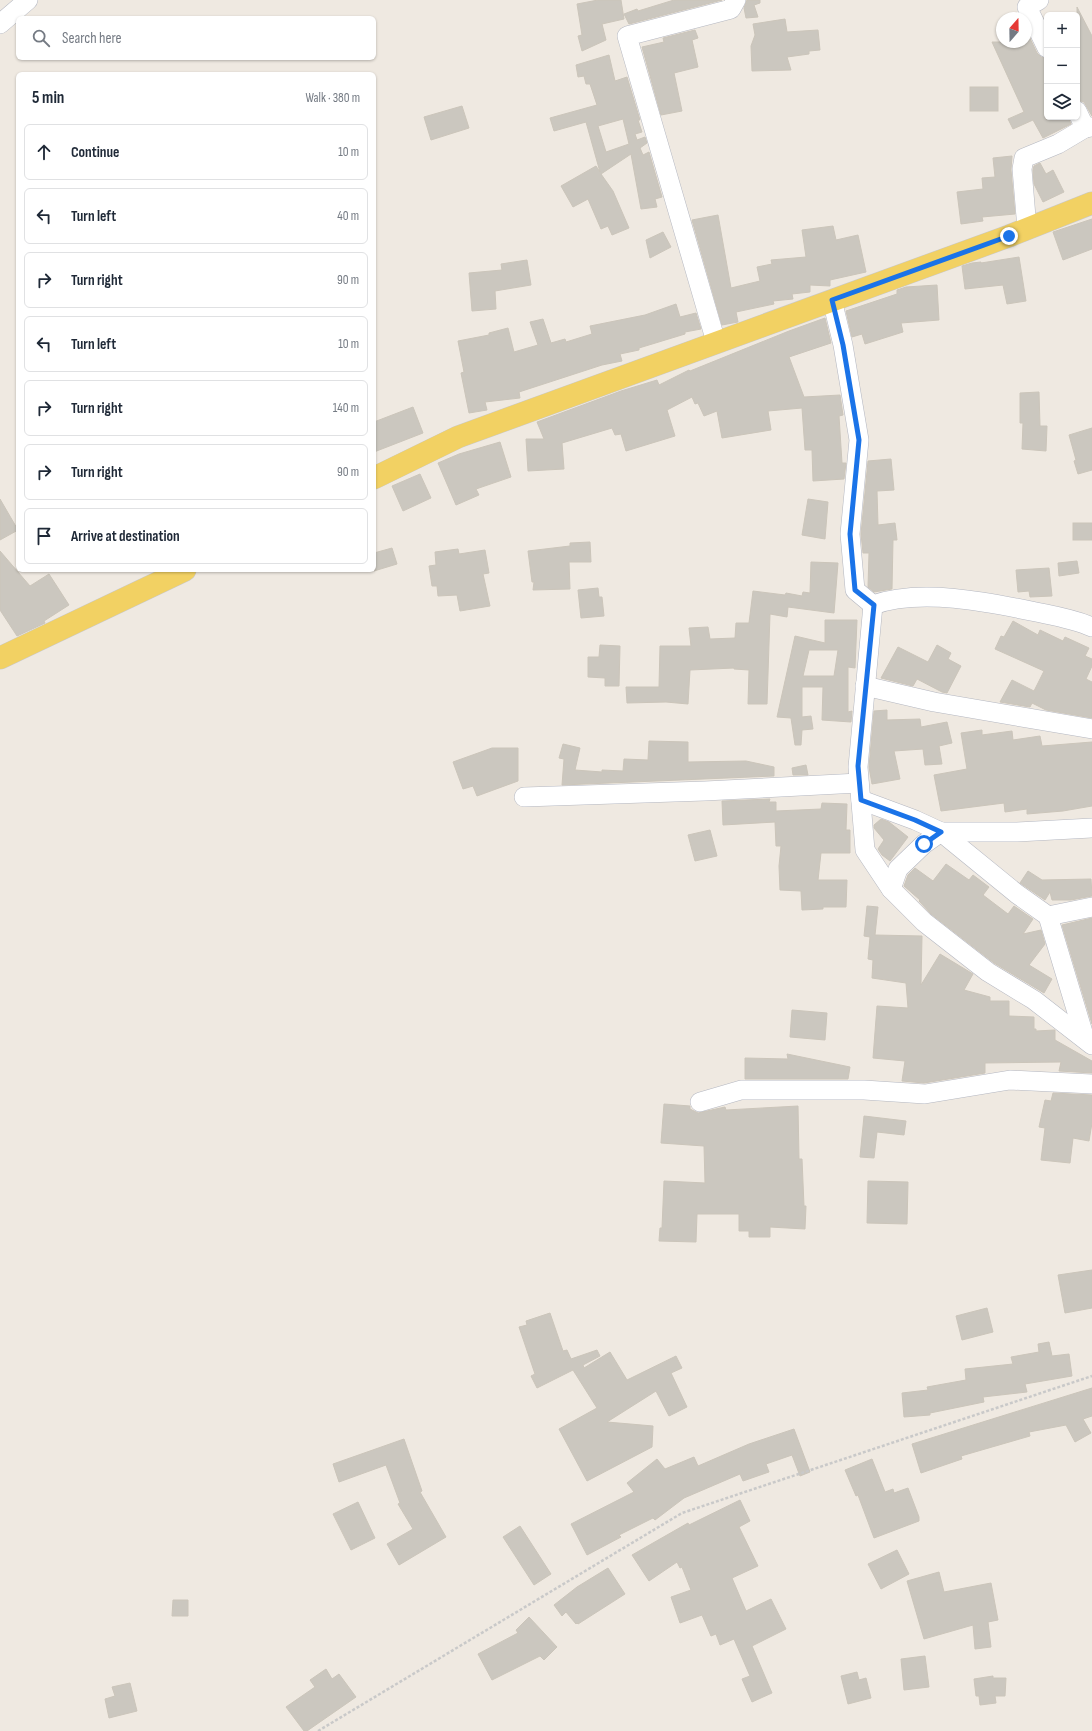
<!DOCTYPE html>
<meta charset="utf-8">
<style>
body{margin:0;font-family:"Sofia Sans Condensed",sans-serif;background:#f2f2f3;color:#1f2937}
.controls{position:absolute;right:12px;top:12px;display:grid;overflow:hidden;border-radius:6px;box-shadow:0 1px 3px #0004}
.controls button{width:36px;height:36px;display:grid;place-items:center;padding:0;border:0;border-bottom:1px solid #e0e1e3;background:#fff;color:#1f2937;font:20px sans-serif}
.compass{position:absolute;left:996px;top:12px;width:36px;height:36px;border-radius:50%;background:#fff;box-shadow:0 1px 3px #0004;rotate:20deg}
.stop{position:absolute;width:12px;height:12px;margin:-9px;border:3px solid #1a73e8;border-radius:50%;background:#fff}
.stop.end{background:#1a73e8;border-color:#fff;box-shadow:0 1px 4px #0008}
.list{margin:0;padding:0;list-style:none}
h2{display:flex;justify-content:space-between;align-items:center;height:52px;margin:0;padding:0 16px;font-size:17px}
h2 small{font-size:13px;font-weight:400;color:#747a83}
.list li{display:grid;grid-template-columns:26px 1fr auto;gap:12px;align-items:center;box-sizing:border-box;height:56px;margin:0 8px 8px;padding:0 8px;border:1px solid #e0e1e3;border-radius:6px}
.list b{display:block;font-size:15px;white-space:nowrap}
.list em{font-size:13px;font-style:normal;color:#747a83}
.icon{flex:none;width:22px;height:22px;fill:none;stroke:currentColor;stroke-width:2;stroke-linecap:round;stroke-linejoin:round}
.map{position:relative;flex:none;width:1092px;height:1731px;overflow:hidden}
.search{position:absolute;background:#fff;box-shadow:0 1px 3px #0004;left:16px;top:16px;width:360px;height:44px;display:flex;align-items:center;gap:10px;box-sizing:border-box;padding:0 14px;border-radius:6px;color:#747a83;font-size:15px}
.panel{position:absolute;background:#fff;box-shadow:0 1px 3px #0004;left:16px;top:72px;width:360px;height:500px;border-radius:6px}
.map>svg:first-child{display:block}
</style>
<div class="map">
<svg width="1092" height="1731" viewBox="0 0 1092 1731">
<rect width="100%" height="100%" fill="#efe9e1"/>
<g fill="#cbc7bf" stroke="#cbc5ba" fill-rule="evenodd">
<path d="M598,0H621L624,19L602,24L606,40L582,51L578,36L582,35L577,4Z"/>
<path d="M674,0H722L629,24L624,14L637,9L638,11Z"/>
<path d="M747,0H760V3L754,5L758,17L746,18L744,8Z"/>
<path d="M1077,7L1092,36V116L1084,102L1077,100Z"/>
<path d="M785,19L787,32L818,30L820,50L809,51V54L787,57L791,70L752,71L751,46L755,35L753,24Z"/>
<path d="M695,30L698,38L692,40L698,67L674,73L682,111L661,115L642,47L664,42L663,38Z"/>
<path d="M1026,30L1037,53L1041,57L1047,59V117H1068L1071,124L1043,138L1033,120L1013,129L1008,119L1024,112L992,42H1026Z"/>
<path d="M609,55L615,81L627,77L640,120H638L642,132L635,134L637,140L645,137L647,143L640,148L643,155L649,152L662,197L655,199L657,207L641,209L631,154L601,174L613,191L629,228L612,235L608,226L601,229L588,199L573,207L561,186L596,166L600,172L586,122L554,131L550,118L597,105L590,84H586L584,76L578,77L576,65ZM623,119L629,144L606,152L598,126Z"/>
<rect x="970" y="87" width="28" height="24"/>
<path d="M462,106L469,128L431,140L424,117Z"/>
<path d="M1012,156L1011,170L1015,214L982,217L983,221L961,224L957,192L983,189L982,178L995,177L993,158Z"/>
<path d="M1040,163L1046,174L1053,170L1064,192L1043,202L1034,184L1033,170L1034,166Z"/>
<path d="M718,215L731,288L760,281L757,267L772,264L771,260L806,257L802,230L833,226L836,240L858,235L866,272L830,280V286L810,285V292L792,294L793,299L773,301L774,304L736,312L738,322L722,325L692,220Z"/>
<path d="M1092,219V249L1063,260L1053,232Z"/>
<path d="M663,232L671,247L650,258L646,240Z"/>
<path d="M1019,257L1026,301L1007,304L1003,285L965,289L962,266L972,263L981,262V263Z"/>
<path d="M527,260L531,285L495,291L496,309L472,311L469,273L502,270L501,264Z"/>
<path d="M937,285L939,320L901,323L903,332L865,344L862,334L852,337L846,311L897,294V290L906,287Z"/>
<path d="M676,304L680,317L696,313L701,329L685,332V334L639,348V350L620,354L622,361L602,365L519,392L520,398L485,402L487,410L469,413L461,373L464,372L458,341L489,335V333L508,328L514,352L538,345L530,322L543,319L551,343L565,339L566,342L592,334L590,326L645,315Z"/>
<path d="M825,318L831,343L789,357L804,397L840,395L843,415L839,416L842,463H846L844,479L813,481L812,450H805L802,408L768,411L771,430L722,438L717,411L704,416L698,403L695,404L692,397L667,410L675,436L626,451L621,434L615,435L612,428L562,443L564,469L528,471L526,439H544L537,422L621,391L657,380L659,385L689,370L690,371L789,331Z"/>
<path d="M1039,392L1040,426H1047L1046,451L1022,449L1023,423H1020V393Z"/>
<path d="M413,407L423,433L374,452V422Z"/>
<path d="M1092,428V470L1078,474L1074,461L1076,460L1069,435Z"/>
<path d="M500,442L511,477L476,489L479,495L456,505L438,463L459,454Z"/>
<path d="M891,459L894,490L877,491L878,525L895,523L897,540H893L892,589L874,592L868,587L869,553H863L861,534L868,461Z"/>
<path d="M420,474L431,498L403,511L392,486Z"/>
<path d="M0,499L18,530L0,540Z"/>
<path d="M808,499L828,502L825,539L802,535Z"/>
<rect x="1073" y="523" width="19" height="17"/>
<path d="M590,542L591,562H569L570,589L533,590L534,582H532L528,551L570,546V543Z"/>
<path d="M392,548L397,564L374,571V553Z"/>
<path d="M458,549L459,554L485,550L489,573L483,574L490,606L460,611L457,595L438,596L437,586H432L429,566L436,565L435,552Z"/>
<path d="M0,551L30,586L49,574L69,605L44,621L45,623L17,636L0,610Z"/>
<path d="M1077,561L1079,573L1059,576L1058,563Z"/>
<path d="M811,562L838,563L834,613L788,607L787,617L770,614L767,704H748L749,670L734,669V668L690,670L688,704L666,702L627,703L626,687H659L660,646H691L689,628L708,627L710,639L735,638L736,623H749L753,591L785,595L786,593L802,596L803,592L810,593Z"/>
<path d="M1049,568L1052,596L1030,597L1029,591L1018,592L1016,570Z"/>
<path d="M598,588L599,597H602L604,616L581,618L578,590Z"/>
<path d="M825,620H857L855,668L848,667V712L852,711L851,722L822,720L823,687H802V717L811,716L813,729L802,730L801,745H795L791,718L777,717L795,636L825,643ZM809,650H838L834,676H803Z"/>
<path d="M1013,621L1038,635L1040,630L1063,641L1065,637L1089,648L1085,656L1092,659V666L1086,679L1092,682V718L1046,710L1032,703L1030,707L1000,702L1012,680L1034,691L1044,671L995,649L1001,636L1004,637Z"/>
<path d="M600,645L620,646L619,686H605V678L588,677V657H599Z"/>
<path d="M937,645L951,653L948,659L961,666L947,693L942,692L917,679L913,686L881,678L898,647L928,662Z"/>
<path d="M887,710V720L920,719L921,727L947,722L952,743L939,746L942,764L925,765L923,749L894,751L900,779L872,784L869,767L874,711Z"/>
<path d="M982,730V735L1012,731L1013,740L1040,736L1042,746L1092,742V806L1063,811L1027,814V809L1005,812L1004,803L941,811L934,775L967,769L961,733Z"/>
<path d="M649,741L688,742V762L746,761L774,767V776L562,785L564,759L559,758L563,744L580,748L575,770L602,772V770L623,771L624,759L648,760Z"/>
<path d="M492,748H518V781L477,796L473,786L463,789L453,762Z"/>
<path d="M806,765L808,775H793L792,768Z"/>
<path d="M770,799L769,802H776V811L821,809L822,803L847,804L846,830H850V853H821L818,880H847L846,907H823V909L802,910L801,891L780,890L779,866L781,846H776L775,822L723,825L722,801Z"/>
<path d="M881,819L889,822L908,837L890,861L882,855L878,849L884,840L874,828V825Z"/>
<path d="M710,830L717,856L695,861L688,835Z"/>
<path d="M946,864L969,880L973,875L989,887L983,895L1008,914L1014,906L1033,919L1023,934L1041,930L1045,944L1029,965L1052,979L1044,993L994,963L931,914L919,901L920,900L904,886L908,875L915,868L933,881Z"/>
<path d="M1028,871L1042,880L1091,879L1092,896L1071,900H1052L1050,892L1045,900L1020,883Z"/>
<path d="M867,906L878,907L875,935L922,936L921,985L940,954L973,974L964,990L990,997V1001H1009V1016L1034,1017V1029H1036V1031L1055,1030V1040L1092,1061V1073L1059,1071L1061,1062L985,1063V1073L924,1083L902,1081L905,1061L873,1058L877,1006L908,1008L906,983L872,978L873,960L868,959L870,937L864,936Z"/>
<path d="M1092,918V1024L1062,925Z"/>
<path d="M792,1010L827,1013L825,1040L790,1037Z"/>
<path d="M787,1054L850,1067L848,1079H745V1058L788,1059Z"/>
<path d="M1053,1093L1092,1095V1123L1089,1141L1073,1138L1070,1163L1041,1160L1045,1128L1039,1127L1045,1100L1051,1101Z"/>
<path d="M664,1104L690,1106V1109L698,1113L725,1107L726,1110L798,1106L799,1159H802L804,1206H806L805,1229L770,1227V1237H749V1231H739V1214H697L696,1242L659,1241L660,1228H662L664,1181L705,1183L704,1146L661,1143Z"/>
<path d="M864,1116L906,1121L904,1135L877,1132L874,1158L860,1157Z"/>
<path d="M868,1181L908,1182L907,1224L867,1223Z"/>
<path d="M1092,1270V1308L1065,1313L1058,1275Z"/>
<path d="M987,1308L993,1332L962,1340L956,1316Z"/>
<path d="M550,1313L563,1351L567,1350L571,1359L597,1350L600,1356L583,1365L584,1368L610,1352L627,1380L676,1356L682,1368L671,1373L687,1407L669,1416L656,1391L607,1422L653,1426L652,1447L587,1481L559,1429L597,1408L573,1370L537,1388L531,1376L535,1374L519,1327L527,1325L526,1321Z"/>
<path d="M1049,1342L1052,1356L1069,1354L1072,1376L1025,1384L1027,1392L983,1397L984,1402L930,1413V1415L904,1417L902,1393L928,1390L927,1387L966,1380L965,1369L1013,1364L1011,1357L1039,1352L1038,1344Z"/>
<path d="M1092,1388V1416L1083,1419L1091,1433L1075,1442L1066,1425L1029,1432L1030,1436L961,1456L962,1459L921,1473L912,1444Z"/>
<path d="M794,1429L810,1472L800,1476L792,1455L766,1464L769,1472L743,1481L740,1474L684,1498L655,1520L653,1518L619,1535L621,1537L587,1555L571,1524L634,1492L627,1483L657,1459L665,1469L694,1457L698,1466L749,1444Z"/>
<path d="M404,1439L422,1491L420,1492L446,1537L399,1565L387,1544L413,1529L398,1504L400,1503L386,1465L339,1482L333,1464Z"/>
<path d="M872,1459L885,1492L893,1489L894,1493L908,1488L919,1517V1521L874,1538L858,1495L856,1496L845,1470Z"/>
<path d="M740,1500L750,1521L739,1527L758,1566L732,1578L746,1611L771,1599L786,1629L752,1646L772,1693L752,1702L742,1679L750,1676L734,1639L720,1645L716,1634L711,1636L702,1615L680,1623L671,1597L691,1590L682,1567L680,1568L677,1562L649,1581L632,1555L688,1523L689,1525Z"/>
<path d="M358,1502L375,1538L351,1550L333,1514Z"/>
<path d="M520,1526L551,1574L534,1585L503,1537Z"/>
<path d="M897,1550L909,1574L881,1589L868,1564Z"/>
<path d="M608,1568L625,1594L578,1624L577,1623L576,1624L566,1612L562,1616L554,1605L577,1587Z"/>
<path d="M939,1572L944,1592L991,1583L998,1620L988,1622L991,1647L975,1649L973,1625L924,1639L907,1581Z"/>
<path d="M173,1600H188V1616H172Z"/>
<path d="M529,1617L557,1647L544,1660L540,1656L492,1680L478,1654L518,1633L516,1630Z"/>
<path d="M925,1656L929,1687L904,1690L901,1659Z"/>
<path d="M326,1669L332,1679L339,1674L356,1697L307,1731H304L286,1707L315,1687L310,1680Z"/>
<path d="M857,1672L859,1680L866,1678L871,1698L848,1704L841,1676Z"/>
<path d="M993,1676V1678H1006L1005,1696H995L996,1703L980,1705L979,1696H976L974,1679Z"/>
<path d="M130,1683L137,1711L109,1718L105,1699L115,1696L112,1687Z"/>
</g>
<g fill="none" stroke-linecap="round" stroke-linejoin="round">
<g stroke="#b4b7c1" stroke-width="20">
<g id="minor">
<path d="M1039,0L1027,7L1047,48"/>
<path d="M0,24L28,0"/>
<path d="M1077,111L1085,128L1092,127"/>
<path d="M1027,229L1022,169L1024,158L1058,144L1085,128"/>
<path d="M832,300L843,345L859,440L850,534L855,590L873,605"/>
<path d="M716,342L627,36L731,9L736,0"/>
<path d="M1092,627C1074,619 1055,616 1036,612C988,602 920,588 873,605L858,767L865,850L891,889L924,922L988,972L1034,1000L1092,1045"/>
<path d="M865,686L934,702L1092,729"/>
<path d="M524,797L705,791L859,783"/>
<path d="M861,800L915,820L941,832L1017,894L1048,916L1085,1039"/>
<path d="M891,889L898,869L924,844L941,832H1017L1092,828"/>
<path d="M1048,916L1092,907"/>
<path d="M700,1102L741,1090H864L925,1094L1010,1080L1092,1084"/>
</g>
</g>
<g stroke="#c9c9c9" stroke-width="23">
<g id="major">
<path d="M374,478L458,437L1009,236L1092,203"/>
<path d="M0,658L185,570"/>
</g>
</g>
<path stroke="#c9c9c9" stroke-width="2.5" stroke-dasharray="3 2" stroke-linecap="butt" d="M318,1731L682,1513L1092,1376"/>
<use href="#minor" stroke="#fff" stroke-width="19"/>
<use href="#major" stroke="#f2d163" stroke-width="22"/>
</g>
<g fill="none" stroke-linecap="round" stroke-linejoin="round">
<path stroke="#1a73e8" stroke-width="5" d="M924,844L941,832L915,820L861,800L858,766L874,605L855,590L850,534L859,440L843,345L832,300L1009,236"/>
</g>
</svg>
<div class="controls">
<button>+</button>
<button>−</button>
<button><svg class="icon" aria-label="layers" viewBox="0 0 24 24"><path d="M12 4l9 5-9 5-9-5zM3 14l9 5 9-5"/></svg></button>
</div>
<svg class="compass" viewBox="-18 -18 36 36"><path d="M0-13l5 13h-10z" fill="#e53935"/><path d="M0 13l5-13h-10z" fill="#747a83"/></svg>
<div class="stop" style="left:924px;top:844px"></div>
<div class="stop end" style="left:1009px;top:236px"></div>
<div class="search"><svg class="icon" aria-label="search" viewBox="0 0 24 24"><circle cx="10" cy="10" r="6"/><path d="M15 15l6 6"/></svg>Search here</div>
<section class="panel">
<h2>5 min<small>Walk · 380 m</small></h2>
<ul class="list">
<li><svg class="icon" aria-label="ahead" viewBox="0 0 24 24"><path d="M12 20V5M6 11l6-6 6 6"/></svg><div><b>Continue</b></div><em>10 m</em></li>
<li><svg class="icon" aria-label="left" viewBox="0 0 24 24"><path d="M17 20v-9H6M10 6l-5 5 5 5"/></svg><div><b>Turn left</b></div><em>40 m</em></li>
<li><svg class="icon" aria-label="right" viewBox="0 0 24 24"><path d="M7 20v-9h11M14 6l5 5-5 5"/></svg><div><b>Turn right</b></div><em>90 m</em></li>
<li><svg class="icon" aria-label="left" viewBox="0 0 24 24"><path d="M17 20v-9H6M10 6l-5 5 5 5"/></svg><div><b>Turn left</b></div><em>10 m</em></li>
<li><svg class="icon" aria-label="right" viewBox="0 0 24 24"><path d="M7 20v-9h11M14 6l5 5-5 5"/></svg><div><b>Turn right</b></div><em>140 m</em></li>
<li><svg class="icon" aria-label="right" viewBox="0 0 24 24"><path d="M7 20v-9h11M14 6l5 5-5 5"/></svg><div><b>Turn right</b></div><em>90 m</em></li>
<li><svg class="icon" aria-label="arrive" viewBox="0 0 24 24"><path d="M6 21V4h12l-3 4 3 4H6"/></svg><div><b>Arrive at destination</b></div></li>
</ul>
</section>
</div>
